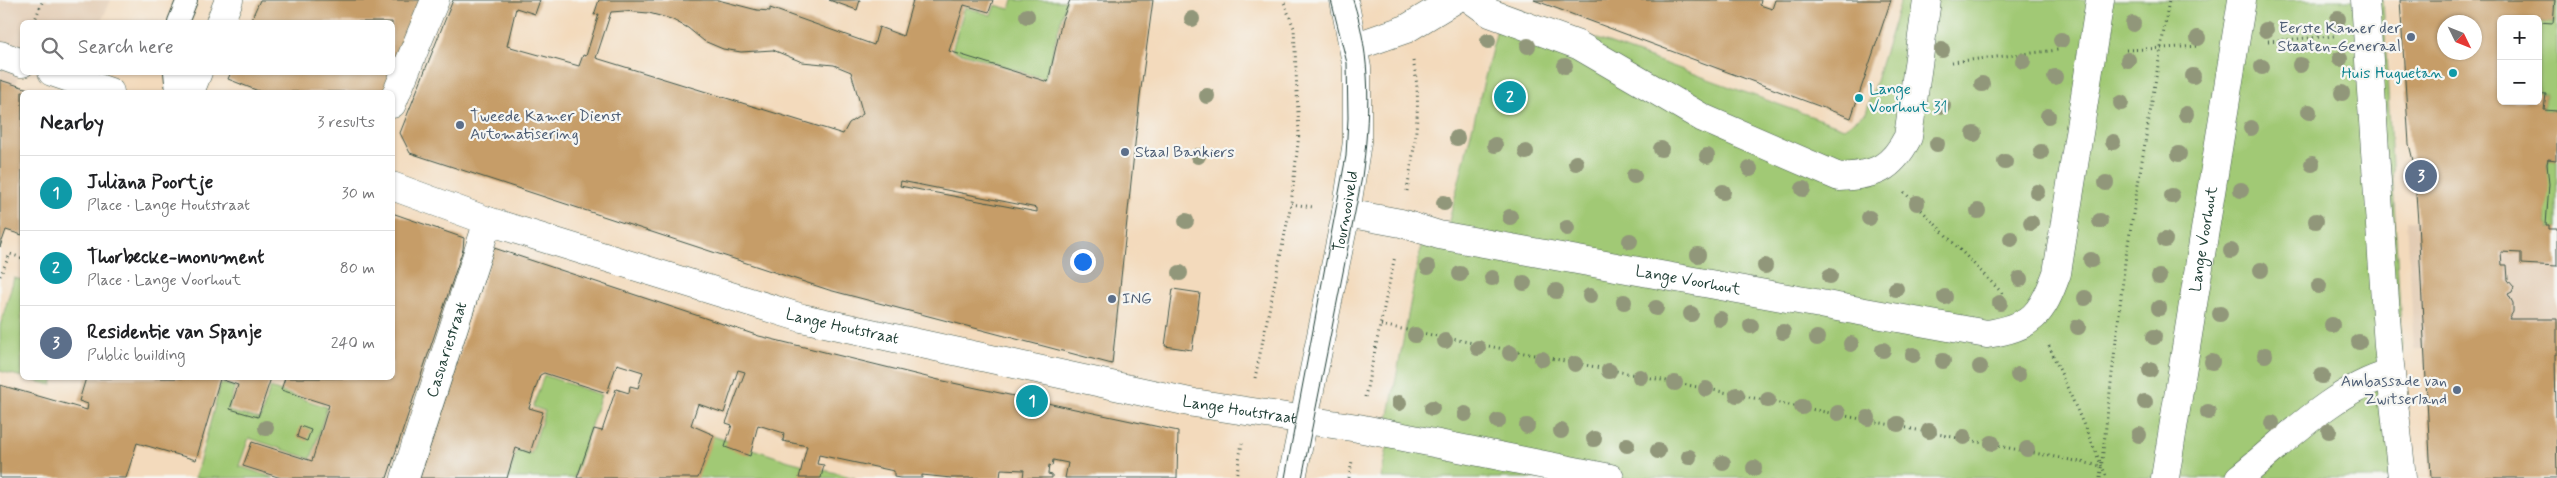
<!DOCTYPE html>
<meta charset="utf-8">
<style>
body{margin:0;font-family:Mynerve,sans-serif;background:#f6f6f6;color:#202124}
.controls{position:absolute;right:15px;top:15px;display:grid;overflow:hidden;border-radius:8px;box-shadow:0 1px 4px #0004}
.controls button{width:45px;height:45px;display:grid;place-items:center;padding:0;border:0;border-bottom:1px solid #e0e0e0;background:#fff;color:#202124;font:25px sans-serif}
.compass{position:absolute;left:2437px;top:15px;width:45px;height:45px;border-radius:50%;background:#fff;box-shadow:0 1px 4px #0004;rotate:133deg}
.you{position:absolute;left:1082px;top:261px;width:18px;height:18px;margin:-12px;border:4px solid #fff;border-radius:50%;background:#1a73e8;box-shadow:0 0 0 8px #1a73e833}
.badge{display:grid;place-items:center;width:32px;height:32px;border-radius:50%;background:#0f766e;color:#fff;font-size:16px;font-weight:700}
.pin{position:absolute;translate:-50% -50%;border:2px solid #fff;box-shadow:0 1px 5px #0006}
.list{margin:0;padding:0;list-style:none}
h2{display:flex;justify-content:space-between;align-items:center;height:65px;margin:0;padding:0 20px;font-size:21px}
h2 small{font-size:16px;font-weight:400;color:#757577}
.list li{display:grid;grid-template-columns:32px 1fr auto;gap:15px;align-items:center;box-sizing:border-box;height:75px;padding:0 20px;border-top:1px solid #e0e0e0}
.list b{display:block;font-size:19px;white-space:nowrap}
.list p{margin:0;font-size:16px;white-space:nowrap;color:#757577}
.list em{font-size:16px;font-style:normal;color:#757577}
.icon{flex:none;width:28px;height:28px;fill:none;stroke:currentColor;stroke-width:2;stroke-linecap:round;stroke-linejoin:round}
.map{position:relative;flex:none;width:2557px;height:478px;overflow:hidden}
.search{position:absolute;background:#fff;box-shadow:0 1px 4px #0004;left:20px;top:20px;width:375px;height:55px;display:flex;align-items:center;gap:12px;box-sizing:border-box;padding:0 18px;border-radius:8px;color:#757577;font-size:19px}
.panel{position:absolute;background:#fff;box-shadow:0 1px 4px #0004;left:20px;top:90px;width:375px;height:290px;border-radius:8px}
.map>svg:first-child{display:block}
</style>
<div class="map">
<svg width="2557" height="478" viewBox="0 0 2557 478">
<rect width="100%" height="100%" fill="#f6f6f2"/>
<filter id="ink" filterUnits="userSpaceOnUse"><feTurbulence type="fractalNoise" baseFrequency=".02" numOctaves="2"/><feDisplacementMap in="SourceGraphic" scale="10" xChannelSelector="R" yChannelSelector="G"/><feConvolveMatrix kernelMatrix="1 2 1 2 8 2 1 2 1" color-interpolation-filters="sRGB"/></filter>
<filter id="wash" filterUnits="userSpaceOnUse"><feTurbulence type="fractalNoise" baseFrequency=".0096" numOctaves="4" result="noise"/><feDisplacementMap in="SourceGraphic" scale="20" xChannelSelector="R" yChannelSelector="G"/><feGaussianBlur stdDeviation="1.12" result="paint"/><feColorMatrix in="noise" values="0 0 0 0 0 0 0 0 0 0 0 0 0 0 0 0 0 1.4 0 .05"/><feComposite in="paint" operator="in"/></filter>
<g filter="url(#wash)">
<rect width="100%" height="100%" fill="#f3dabc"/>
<g fill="#e3ccb4">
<path d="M0,0H111L101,22H22V60L0,144Z"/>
<path d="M2407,220L2557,229V354L2414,349Z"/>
</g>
<g fill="#a1c974" stroke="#608354">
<path d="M1013,0L1066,1L1045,79L952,50L965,7L991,15L995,5L1010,9Z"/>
<path d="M1489,0L1844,128L1866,113L1901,0H2383L2409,478H1381L1387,448V425L1422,242L1448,225L1497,29Z"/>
<path d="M2555,0H2557V111L2544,110L2546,94L2538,93V22L2553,23Z"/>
<path d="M2548,159L2557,160V229H2549V225H2546Z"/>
<path d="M14,278L22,280V377L0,371V326Z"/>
<path d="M544,375L601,395L574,478H508L517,450L531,454L545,411L533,407Z"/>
<path d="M23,378H54L52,385Z"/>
<path d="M221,383L235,387L228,411L260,419L270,388L327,407L311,459L249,438L239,466L274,478H195Z"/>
<path d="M704,433L789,461L855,478H686Z"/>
</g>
<g id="blocks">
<g fill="#c69d67" fill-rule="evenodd">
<path d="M260,0H425L386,92H261L228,79L231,72H392V22H250Z"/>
<path d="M453,0H540L535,14L516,8L507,46L579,66L583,55L586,56L599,14L594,15L599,0H718L757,10L770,11V8L874,45L879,27L903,36L913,0H993L989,12L964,5L949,51L1048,82L1062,20L1070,0H1153L1140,96L1112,364L829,290L410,153L400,133ZM624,11L649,13L671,19L688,28L704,41L723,49L741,52L773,50L802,62L834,65L851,72L863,114L849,123L843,134L596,58L611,12ZM901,181L1037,208V212L900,186Z"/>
<path d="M829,0H860L857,10Z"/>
<path d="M1534,0H1761L1760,5L1772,9L1775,0H1891L1851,118Z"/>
<path d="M2400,0H2555L2553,23L2538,22V19H2501V101H2538V93L2546,94L2544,110L2557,111V160L2548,159L2547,164L2549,184L2546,225H2549V229H2557V266L2521,264V253L2501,252L2502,265H2507L2508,280L2514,287L2512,292L2508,294L2513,303V312L2509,319H2557V354H2555L2557,478H2431L2418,222L2414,165L2409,144ZM2444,22H2474V52H2444Z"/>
<path d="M0,80L38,92H22V235L6,230L0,247Z"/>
<path d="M392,213L464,238L463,249L387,478H281L243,466L252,442L312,461L329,405L281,390L285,378H392Z"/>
<path d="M494,248L759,336L939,380L1178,431L1177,478H1065L1068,463L1053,460L1052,466L1049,465L1048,474L1052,475V478H1023L1024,470L1001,469L1000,478H951L922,475V478H900L894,477V471L819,455L817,464L824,465L821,478H799L807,446L783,441L784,433L758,425L750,456L725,447L732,425L726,423L745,372L738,370L724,413L698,404L691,425L714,435L698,478H577L594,429L602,431L616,389L629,393L630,386L638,388L643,372L617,364L607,393L544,373L540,375L529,408L543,412L530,453L516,448L507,478H420Z"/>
<path d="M1173,289L1200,293L1192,350L1165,346Z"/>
<path d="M86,378H271L258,417L230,409L238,385L220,379L196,460L137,443L126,478H0V385L87,410L88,404L79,401Z"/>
<path d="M300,426L311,430L307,441L297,437Z"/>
</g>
</g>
</g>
<g filter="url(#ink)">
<use href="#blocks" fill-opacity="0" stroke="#3f5548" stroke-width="1"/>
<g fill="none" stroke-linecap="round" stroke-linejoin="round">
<g stroke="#3f5548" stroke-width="22">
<g id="service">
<path d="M178,22L187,0"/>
<path d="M174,72L176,92"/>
</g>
</g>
<g stroke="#3f5548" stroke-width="29">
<g id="pedestrian">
<path d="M0,55L22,63"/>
<path d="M52,72L110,92"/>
</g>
</g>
<g stroke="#3f5548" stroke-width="29">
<g id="minor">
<path d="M1472,0L1490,13L1578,45L1703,118L1839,177C1875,175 1891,170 1908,137L1927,0"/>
<path d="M2365,0L2388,346L2402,478"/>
<path d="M220,22L229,0"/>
<path d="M1354,47L1406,29L1454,0"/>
<path d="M190,92L198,72"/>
<path d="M392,104L435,0"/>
<path id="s1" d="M392,186L488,221L802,318L1194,403L1358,428L1610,478"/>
<path id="s2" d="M1346,213L1401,223L1439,235L1987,334C2032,327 2042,315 2057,273L2100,0"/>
<path id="s3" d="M405,478L488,221"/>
<path id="s4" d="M2165,478L2242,0"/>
<path d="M2239,478C2284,442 2334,389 2390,374"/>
</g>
</g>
<g stroke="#3f5548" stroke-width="29">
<g id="tertiary">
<path id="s5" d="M1292,478L1346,213L1357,142V68L1344,0"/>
</g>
</g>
<g stroke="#3f5548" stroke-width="3" stroke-dasharray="1 4" stroke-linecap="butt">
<path d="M34,22L43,0"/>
<path d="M2268,41L2334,36"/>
<path d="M2126,50L2200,46"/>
<path d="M1952,62L2058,50"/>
<path d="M1407,191C1414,148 1423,104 1413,61"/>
<path d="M1904,192L2004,295"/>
<path d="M1291,204L1313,207"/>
<path d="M0,276L10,254L22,258"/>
<path d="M1381,325L2101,466"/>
<path d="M2049,346L2107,478"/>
<path d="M1255,378L1291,204L1299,134L1294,28L1283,0"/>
<path d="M1365,397L1395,256"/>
<path d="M1236,478L1242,443"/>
<path d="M1349,478L1352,461"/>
<path d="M2100,478L2125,262L2169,0"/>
</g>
<use href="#service" stroke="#fff" stroke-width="20"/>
<use href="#pedestrian" stroke="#fff" stroke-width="28"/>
<use href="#minor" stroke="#fff" stroke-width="28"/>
<use href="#tertiary" stroke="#fff" stroke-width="28"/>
<g stroke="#1f3d34" stroke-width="1">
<path d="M1285,478L1346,156L1348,118L1347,63L1331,0"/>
<path d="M1302,478L1362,177C1370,118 1372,58 1353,0"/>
</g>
</g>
<g fill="#91977a">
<circle cx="1027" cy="16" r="8"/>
<circle cx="1192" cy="19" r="8"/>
<circle cx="2338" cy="19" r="8"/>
<circle cx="2133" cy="24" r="8"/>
<circle cx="2266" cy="30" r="8"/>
<circle cx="2198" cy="38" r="8"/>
<circle cx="2061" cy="40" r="8"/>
<circle cx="1488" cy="41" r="8"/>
<circle cx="1528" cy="46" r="8"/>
<circle cx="1942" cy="50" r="8"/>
<circle cx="2340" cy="59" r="8"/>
<circle cx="2128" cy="60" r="8"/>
<circle cx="2023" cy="61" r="8"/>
<circle cx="2300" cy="65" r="8"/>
<circle cx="1565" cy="66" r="8"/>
<circle cx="2262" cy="67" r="8"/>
<circle cx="2193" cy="76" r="8"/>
<circle cx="2055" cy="77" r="8"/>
<circle cx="1982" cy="84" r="8"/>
<circle cx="2342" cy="93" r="8"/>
<circle cx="1207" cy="96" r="8"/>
<circle cx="2121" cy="103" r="8"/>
<circle cx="1943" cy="106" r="8"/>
<circle cx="2309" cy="112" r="8"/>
<circle cx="2186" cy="114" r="8"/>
<circle cx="2048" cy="116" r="8"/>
<circle cx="2251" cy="128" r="8"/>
<circle cx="1974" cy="134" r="8"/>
<circle cx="1457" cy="138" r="8"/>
<circle cx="2113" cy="142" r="8"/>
<circle cx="1937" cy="144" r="8"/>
<circle cx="1495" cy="145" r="8"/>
<circle cx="1661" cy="149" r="8"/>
<circle cx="1526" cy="152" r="8"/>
<circle cx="2041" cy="152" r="8"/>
<circle cx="2179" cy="154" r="8"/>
<circle cx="1198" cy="156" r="8"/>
<circle cx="1707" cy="156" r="8"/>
<circle cx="2005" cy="162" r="8"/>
<circle cx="1576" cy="163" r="8"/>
<circle cx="2312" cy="164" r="8"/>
<circle cx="1750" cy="169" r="8"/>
<circle cx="1634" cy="176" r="8"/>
<circle cx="2106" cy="183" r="8"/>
<circle cx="1803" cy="189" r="8"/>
<circle cx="2241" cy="190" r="8"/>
<circle cx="1723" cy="192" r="8"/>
<circle cx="2037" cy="192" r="8"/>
<circle cx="2172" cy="196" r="8"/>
<circle cx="1444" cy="203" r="8"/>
<circle cx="1917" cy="203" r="8"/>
<circle cx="1978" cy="211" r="8"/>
<circle cx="1510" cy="217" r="8"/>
<circle cx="1869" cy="218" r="8"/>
<circle cx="1186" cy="221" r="8"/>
<circle cx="2100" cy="221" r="8"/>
<circle cx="2316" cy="221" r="8"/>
<circle cx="2031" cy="223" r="8"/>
<circle cx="1567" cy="228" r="8"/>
<circle cx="2011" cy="239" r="8"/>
<circle cx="2165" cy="240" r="8"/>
<circle cx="1630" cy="241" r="8"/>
<circle cx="2231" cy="251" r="8"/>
<circle cx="1698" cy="255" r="8"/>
<circle cx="2091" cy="260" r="8"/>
<circle cx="1765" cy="266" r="8"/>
<circle cx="1428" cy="267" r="8"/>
<circle cx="2261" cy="270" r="8"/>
<circle cx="1180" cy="273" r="8"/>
<circle cx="1460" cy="274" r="8"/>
<circle cx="1830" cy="276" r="8"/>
<circle cx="2159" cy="277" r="8"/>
<circle cx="1492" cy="278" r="8"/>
<circle cx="2020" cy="279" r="8"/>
<circle cx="1524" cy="283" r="8"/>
<circle cx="2319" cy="286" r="8"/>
<circle cx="1896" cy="289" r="8"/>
<circle cx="1556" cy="291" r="8"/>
<circle cx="1590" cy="296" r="8"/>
<circle cx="1945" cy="297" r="8"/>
<circle cx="2085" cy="298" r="8"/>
<circle cx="1624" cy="302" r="8"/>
<circle cx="2000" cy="303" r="8"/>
<circle cx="1656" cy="308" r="8"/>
<circle cx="2159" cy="308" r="8"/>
<circle cx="1691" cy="314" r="8"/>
<circle cx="2220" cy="314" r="8"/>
<circle cx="1720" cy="319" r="8"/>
<circle cx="2332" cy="325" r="8"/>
<circle cx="1751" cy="326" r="8"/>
<circle cx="2078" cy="327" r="8"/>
<circle cx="1783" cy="332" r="8"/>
<circle cx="1415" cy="335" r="8"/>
<circle cx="2154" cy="337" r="8"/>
<circle cx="1817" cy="338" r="8"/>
<circle cx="1445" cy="341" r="8"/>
<circle cx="2359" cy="342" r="8"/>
<circle cx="1851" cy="344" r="8"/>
<circle cx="1478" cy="348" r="8"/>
<circle cx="1883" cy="350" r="8"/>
<circle cx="1510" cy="353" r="8"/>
<circle cx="1913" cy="355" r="8"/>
<circle cx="2265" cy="355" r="8"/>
<circle cx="1542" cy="359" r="8"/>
<circle cx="1943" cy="361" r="8"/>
<circle cx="2212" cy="362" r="8"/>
<circle cx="1575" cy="364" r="8"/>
<circle cx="1980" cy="367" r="8"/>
<circle cx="2150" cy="370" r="8"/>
<circle cx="1609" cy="371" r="8"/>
<circle cx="2018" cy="375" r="8"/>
<circle cx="2322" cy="376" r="8"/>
<circle cx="1640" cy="377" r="8"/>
<circle cx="1675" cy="383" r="8"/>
<circle cx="1706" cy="389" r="8"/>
<circle cx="1737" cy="395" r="8"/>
<circle cx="1768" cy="400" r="8"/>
<circle cx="2145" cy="402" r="8"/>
<circle cx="1399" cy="403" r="8"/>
<circle cx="1802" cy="407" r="8"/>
<circle cx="1432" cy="408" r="8"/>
<circle cx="2208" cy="412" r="8"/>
<circle cx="1838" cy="413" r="8"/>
<circle cx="1465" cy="414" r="8"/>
<circle cx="1868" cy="418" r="8"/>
<circle cx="1498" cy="421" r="8"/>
<circle cx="2272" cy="423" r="8"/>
<circle cx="1898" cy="424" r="8"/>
<circle cx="1527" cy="426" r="8"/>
<circle cx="266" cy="428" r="8"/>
<circle cx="1561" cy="431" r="8"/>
<circle cx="1929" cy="431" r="8"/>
<circle cx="2329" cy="431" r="8"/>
<circle cx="2139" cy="435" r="8"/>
<circle cx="1964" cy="437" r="8"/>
<circle cx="1594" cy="439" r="8"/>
<circle cx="1992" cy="443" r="8"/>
<circle cx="1627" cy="445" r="8"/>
<circle cx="2027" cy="449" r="8"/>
<circle cx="1658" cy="451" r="8"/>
<circle cx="1689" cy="457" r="8"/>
<circle cx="1723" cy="463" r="8"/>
<circle cx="1754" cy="468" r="8"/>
</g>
</g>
<g fill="#5c6f8a" stroke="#f6f6f2" stroke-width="2">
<circle cx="2411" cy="37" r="5"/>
<circle cx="460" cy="125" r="5"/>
<circle cx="1125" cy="152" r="5"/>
<circle cx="1112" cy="299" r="5"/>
<circle cx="2457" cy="390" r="5"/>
</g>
<g fill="#0f9aa8" stroke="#f6f6f2" stroke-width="2">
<circle cx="2453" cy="73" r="5"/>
<circle cx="1859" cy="98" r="5"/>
</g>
<g text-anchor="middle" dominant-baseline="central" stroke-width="4.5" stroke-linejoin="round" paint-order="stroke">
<g font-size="16" fill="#4e5e75" stroke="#f6f6f2" text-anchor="start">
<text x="2401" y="28" text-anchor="end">Eerste Kamer der<tspan x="2401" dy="18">Staaten-Generaal</tspan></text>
<text x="470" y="116">Tweede Kamer Dienst<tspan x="470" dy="18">Automatisering</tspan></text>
<text x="1135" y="152">Staal Bankiers</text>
<text x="1122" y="299">ING</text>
<text x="2447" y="381" text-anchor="end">Ambassade van<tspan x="2447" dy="18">Zwitserland</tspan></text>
</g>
<g font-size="16" fill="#0d838f" stroke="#f6f6f2" text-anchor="end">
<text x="2443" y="73">Huis Huguetan</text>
<text x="1869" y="89" text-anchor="start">Lange<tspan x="1869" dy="18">Voorhout 31</tspan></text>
</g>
<g font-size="16" fill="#1f3d34" stroke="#f6f6f2">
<text stroke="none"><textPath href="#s5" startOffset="272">Tournooiveld</textPath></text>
<text stroke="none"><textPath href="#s4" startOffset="242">Lange Voorhout</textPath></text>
<text stroke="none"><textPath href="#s2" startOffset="349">Lange Voorhout</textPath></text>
<text stroke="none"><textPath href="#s1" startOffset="472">Lange Houtstraat</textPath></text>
<text stroke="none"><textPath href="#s3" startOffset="135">Casuariestraat</textPath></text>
<text stroke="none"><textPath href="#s1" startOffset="878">Lange Houtstraat</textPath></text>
</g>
</g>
</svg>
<div class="controls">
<button>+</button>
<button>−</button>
</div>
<svg class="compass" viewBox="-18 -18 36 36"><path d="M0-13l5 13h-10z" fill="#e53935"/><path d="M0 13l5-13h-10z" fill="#757577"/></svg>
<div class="you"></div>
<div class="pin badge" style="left:1032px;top:401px;background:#0f9aa8">1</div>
<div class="pin badge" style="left:1510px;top:97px;background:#0f9aa8">2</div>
<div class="pin badge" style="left:2421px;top:176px;background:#5c6f8a">3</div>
<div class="search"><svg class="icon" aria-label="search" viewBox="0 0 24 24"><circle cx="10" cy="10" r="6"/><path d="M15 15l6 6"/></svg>Search here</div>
<section class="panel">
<h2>Nearby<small>3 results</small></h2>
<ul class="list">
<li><span class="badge" style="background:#0f9aa8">1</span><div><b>Juliana Poortje</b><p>Place · Lange Houtstraat</p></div><em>30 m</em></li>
<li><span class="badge" style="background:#0f9aa8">2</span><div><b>Thorbecke-monument</b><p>Place · Lange Voorhout</p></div><em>80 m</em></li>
<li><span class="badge" style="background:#5c6f8a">3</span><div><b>Residentie van Spanje</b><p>Public building</p></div><em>240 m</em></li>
</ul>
</section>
</div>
